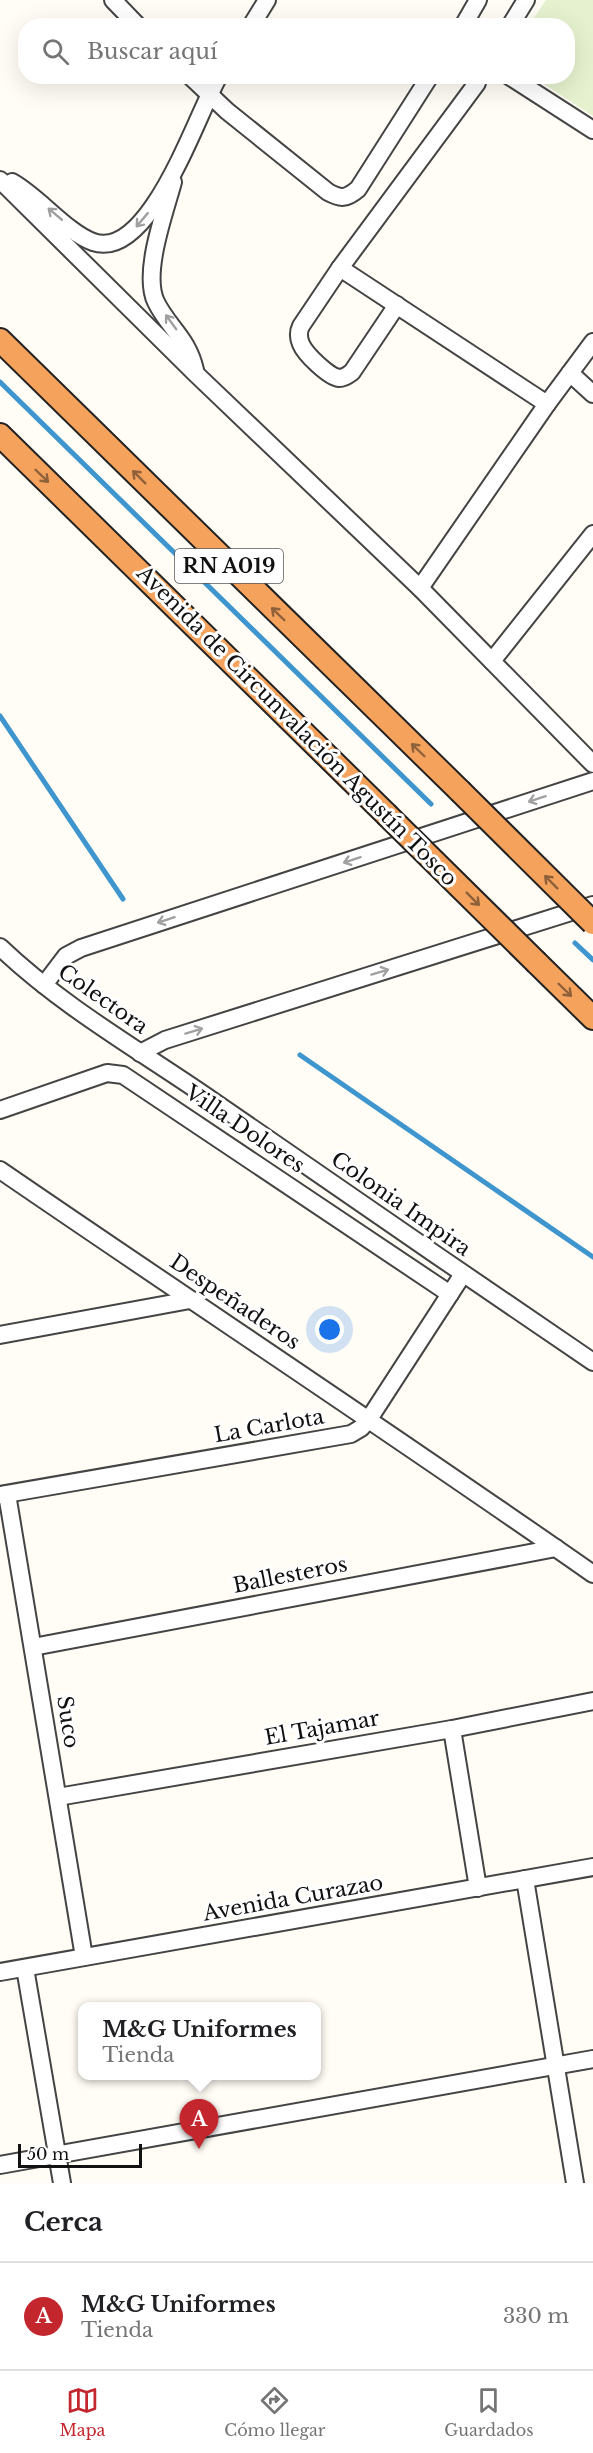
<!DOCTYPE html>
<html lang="es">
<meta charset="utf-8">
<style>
body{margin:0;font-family:"Libre Baskerville",serif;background:#f2f2f2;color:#202124}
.scale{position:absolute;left:18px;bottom:15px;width:124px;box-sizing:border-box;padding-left:6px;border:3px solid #111;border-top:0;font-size:16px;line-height:21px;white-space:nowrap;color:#111;-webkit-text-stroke:4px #fff;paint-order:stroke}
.you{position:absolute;left:330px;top:1330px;width:21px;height:21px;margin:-15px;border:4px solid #fff;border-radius:50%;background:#1a73e8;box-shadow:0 0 0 9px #1a73e833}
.badge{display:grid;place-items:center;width:39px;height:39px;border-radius:50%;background:#c4262e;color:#fff;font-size:20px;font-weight:700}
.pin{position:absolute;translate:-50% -50px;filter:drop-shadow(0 2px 3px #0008)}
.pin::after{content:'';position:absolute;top:32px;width:21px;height:18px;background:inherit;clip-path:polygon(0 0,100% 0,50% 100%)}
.popup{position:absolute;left:78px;top:2002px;width:243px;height:78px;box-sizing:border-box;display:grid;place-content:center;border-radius:12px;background:#fff;filter:drop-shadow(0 2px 4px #0005);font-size:20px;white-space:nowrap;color:#757577}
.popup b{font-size:22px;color:#202124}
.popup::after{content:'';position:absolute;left:50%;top:100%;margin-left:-12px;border:12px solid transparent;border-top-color:#fff}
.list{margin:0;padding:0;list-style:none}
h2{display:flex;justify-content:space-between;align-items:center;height:78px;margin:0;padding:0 24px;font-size:26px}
h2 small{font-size:20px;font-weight:400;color:#757577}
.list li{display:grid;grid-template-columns:39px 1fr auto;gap:18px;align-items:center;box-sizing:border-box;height:108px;padding:0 24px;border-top:2px solid #e0e0e0}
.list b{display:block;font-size:22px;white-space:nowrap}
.list p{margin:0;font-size:20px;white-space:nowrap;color:#757577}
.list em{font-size:20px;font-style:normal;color:#757577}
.icon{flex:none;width:33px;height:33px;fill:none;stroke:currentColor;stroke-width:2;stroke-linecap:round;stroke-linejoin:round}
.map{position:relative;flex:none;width:593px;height:2183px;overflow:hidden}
.search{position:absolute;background:#fff;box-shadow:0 6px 24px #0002;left:18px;right:18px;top:18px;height:66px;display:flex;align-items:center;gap:15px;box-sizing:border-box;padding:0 21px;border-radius:24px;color:#757577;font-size:22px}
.sheet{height:186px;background:#fff}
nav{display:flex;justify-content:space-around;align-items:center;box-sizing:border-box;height:84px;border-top:2px solid #e0e0e0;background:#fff;font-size:16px;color:#757577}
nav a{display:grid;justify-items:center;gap:3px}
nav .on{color:#c4262e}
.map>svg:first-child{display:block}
</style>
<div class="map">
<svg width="593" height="2183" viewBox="0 0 593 2183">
<rect width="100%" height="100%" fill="#fffdf5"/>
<path fill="#e6f2cf" d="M546,0H593V116L533,77L568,76V26L529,25Z"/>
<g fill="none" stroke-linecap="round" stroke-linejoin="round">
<g stroke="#3f96cf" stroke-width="5">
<path d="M0,382L431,804"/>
<path d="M0,716L123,899"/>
<path d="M575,943L593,960"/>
<path d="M300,1055L593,1257"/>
</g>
<g stroke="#444" stroke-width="20">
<g id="minor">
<path d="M113,0L138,26"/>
<path d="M251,26L267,0"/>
<path d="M463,26L478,0"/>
<path d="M510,26L526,0"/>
<path d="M190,76L227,111L328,192C341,199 346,199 358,189L430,76"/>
<path d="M509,76L593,130"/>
<path d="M0,180L196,374L420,588L593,764"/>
<path d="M12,182C39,197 66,232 93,242C150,262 197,113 219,76"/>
<path d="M173,182C165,212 142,273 156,302C168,327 188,338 195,370"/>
<path d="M340,268L547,404"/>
<path d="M397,305L352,372C348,375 345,378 339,378C329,377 305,354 301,344C298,337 298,332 301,326L340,268L477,83"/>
<path d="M570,373L593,394"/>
<path d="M420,588L547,404L593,342"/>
<path d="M492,661L593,534"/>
<path d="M0,947C63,1007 139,1050 210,1099C337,1187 465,1275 593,1362"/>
<path d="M44,985L66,956L81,948L593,781"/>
<path d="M140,1053L165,1040L593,905"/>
<path d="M0,1110L107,1073L123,1075L450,1294"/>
<path d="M0,1170C197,1305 397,1437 593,1574"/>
<path d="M0,1335L190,1300"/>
<path d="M7,1494L84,1957"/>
<path d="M0,1495L351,1434L361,1428L369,1419L463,1274"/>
<path d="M33,1647L556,1548"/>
<path d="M452,1729L478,1888"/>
<path d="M58,1797L452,1729L593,1701"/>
<path d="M525,1879L575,2183"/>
<path d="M25,1968L62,2183"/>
<path d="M0,1972L593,1867"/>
<path d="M0,2165L593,2059"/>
</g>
</g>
<g stroke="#222" stroke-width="26">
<g id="highway">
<path d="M0,340L460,791"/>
<path d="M0,435L386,814"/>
<path d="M537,963L593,1018"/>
</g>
</g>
<use href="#minor" stroke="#fff" stroke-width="16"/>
<use href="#highway" stroke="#f5a25d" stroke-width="22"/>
<g stroke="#222" stroke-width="26" stroke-linecap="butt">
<g id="highway-bridge">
<path d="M460,791L593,923"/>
<path d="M386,814L537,963"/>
</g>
</g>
<use href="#highway-bridge" stroke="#f5a25d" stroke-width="22"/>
</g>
<defs><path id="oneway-shaft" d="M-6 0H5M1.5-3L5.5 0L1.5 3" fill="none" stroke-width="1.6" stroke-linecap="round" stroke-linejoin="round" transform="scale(1.5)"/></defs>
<g stroke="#a0a0a0">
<use href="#oneway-shaft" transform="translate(55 214) rotate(-140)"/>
<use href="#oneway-shaft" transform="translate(142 220) rotate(130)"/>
<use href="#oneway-shaft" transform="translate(171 322) rotate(-126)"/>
<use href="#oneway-shaft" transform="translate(537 799) rotate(162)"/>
<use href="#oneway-shaft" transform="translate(352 860) rotate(162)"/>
<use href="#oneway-shaft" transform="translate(166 920) rotate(162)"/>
<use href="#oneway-shaft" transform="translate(380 972) rotate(-17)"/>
<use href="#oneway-shaft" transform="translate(194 1031) rotate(-17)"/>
</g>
<g stroke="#8e613b">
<use href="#oneway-shaft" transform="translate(42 476) rotate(44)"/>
<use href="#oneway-shaft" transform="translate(139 477) rotate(-135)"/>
<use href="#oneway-shaft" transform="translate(278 614) rotate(-136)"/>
<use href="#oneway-shaft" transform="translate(418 750) rotate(-136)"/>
<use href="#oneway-shaft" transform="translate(551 882) rotate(-135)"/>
<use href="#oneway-shaft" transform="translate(473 899) rotate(45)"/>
<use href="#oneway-shaft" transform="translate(565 990) rotate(44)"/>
</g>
<g text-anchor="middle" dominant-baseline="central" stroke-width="6" stroke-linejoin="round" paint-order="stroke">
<rect fill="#fff" stroke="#585858" stroke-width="1.5" x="175" y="549" width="108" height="34" rx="4.5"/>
<g font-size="20" font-weight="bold" fill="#111">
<text x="229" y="566">RN A019</text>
</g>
<g font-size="21" fill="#111" stroke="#fff">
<text transform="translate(297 726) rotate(45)">Avenida de Circunvalación Agustín Tosco</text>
<text transform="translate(103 999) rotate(35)">Colectora</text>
<text transform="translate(245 1129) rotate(34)">Villa Dolores</text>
<text transform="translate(401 1204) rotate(35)">Colonia Impira</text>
<text transform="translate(235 1302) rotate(34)">Despeñaderos</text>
<text transform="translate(269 1426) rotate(-10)">La Carlota</text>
<text transform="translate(290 1575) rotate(-11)">Ballesteros</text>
<text transform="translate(68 1722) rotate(81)">Suco</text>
<text transform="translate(322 1728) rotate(-10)">El Tajamar</text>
<text transform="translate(293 1898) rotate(-10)">Avenida Curazao</text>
</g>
</g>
</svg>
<div class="scale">50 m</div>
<div class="you"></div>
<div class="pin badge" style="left:199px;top:2149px">A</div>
<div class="popup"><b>M&amp;G Uniformes</b>Tienda</div>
<div class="search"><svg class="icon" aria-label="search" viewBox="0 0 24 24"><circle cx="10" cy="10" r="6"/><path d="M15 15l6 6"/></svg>Buscar aquí</div>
</div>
<section class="sheet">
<h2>Cerca<small></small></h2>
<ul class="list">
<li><span class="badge">A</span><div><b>M&amp;G Uniformes</b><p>Tienda</p></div><em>330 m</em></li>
</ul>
</section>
<nav>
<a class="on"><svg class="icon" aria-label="map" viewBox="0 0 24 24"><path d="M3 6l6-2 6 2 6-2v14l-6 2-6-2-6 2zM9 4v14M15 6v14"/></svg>Mapa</a>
<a><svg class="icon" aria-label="directions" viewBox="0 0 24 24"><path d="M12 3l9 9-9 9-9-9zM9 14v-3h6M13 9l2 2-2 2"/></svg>Cómo llegar</a>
<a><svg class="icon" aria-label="saved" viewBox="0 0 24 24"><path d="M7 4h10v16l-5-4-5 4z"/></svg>Guardados</a>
</nav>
